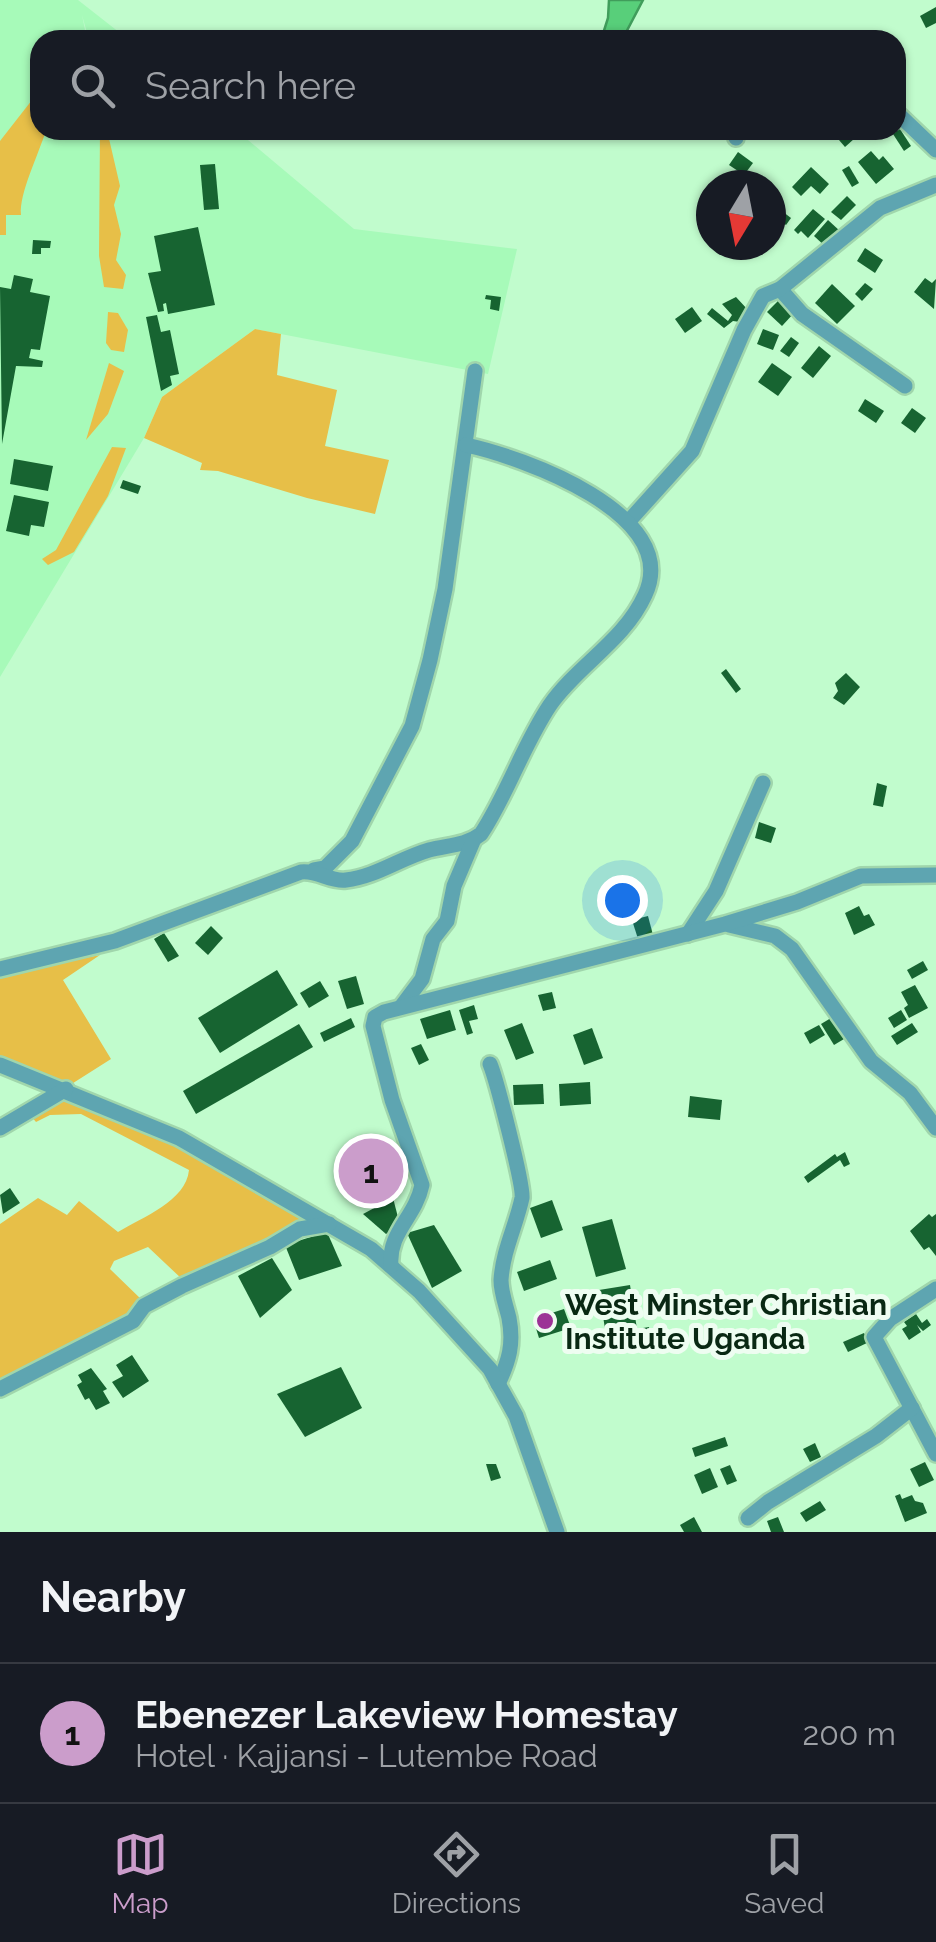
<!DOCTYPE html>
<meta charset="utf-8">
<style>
body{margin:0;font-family:Raleway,sans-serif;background:#242831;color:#f1f3f6}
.compass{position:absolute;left:696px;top:170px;width:90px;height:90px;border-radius:50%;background:#171b24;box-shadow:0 2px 8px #0004;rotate:190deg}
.you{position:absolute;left:622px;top:900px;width:35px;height:35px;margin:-25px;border:8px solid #fff;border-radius:50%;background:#1a73e8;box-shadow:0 0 0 15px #1a73e833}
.badge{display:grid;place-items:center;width:65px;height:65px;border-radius:50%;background:#cb9dcb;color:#111;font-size:32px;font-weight:700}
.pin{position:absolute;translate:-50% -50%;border:5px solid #fff;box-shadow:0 2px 10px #0006}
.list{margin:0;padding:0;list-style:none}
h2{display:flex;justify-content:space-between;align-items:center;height:130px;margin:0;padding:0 40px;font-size:42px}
h2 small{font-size:32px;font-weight:400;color:#9ea1a6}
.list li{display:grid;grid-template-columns:65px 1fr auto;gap:30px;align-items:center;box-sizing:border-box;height:140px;padding:0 40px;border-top:2px solid #363941}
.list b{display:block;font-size:38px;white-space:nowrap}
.list p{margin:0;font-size:32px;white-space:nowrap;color:#9ea1a6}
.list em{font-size:32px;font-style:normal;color:#9ea1a6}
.icon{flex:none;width:55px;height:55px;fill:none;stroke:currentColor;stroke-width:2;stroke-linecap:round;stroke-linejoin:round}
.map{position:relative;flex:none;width:936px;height:1532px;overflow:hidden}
.search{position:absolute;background:#171b24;box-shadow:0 2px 8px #0004;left:30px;right:30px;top:30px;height:110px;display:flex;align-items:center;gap:25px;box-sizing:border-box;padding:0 35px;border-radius:30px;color:#9ea1a6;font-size:38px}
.sheet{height:270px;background:#171b24}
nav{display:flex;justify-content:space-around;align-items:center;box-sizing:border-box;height:140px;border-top:2px solid #363941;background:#171b24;font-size:28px;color:#9ea1a6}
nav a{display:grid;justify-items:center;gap:5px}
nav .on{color:#cb9dcb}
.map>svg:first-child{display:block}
</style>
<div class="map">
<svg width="936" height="1532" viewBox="0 0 936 1532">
<rect width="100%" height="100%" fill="#c1fccd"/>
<path fill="#a7fab9" d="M0,0H78L129,40H89L82,15L87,40H40V130H236L354,229L517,249L488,374L255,329L162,397L144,438L0,677Z"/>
<g fill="#e7bf48">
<path d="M40,98V130H46C39,154 19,193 21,215H6V235H0V141L32,100Z"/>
<path d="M100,130H107L120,186L114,205L121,234L116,260L126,275L123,289L104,287L99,256Z"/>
<path d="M108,312L118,313L128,330L124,352L111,350L106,343Z"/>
<path d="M255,329L281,334L277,375L337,390L325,446L389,460L375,514L307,498L218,471L200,470L202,463L144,438L162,397Z"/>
<path d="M109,363L124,371L108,414L86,440Z"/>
<path d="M112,447L126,448L108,496L74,552L48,565L42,559L56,550Z"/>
<path d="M100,955L63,980L111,1059L70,1085L0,1058V973Z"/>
<path d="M74,1100L203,1157L315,1222L183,1280L148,1247L114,1261L110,1269L144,1302L127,1319L0,1384V1224L38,1198L67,1215L79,1201L118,1232C143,1217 186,1201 189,1170L81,1114L50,1115L36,1122L31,1116L60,1102Z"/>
</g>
<path fill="#58cf7a" stroke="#409d5b" stroke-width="2.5" d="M609,0H643L622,40H601L608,18Z"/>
<g fill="#176431">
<path d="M936,7V23L926,28L920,16Z"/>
<path d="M900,129L911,146L904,151L893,134Z"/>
<path d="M850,130H864L845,147L839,140Z"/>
<path d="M871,151L879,160L883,156L894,169L876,184L858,162Z"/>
<path d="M738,152L753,163L744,175L729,165Z"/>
<path d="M215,164L219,209L204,210L200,165Z"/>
<path d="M849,166L859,183L852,187L842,170Z"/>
<path d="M811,167L829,184L820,194L811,186L801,196L792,187Z"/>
<path d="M847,196L856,205L841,220L831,212Z"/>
<path d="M774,205L791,218L786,225L771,214Z"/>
<path d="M813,209L825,219L808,238L801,231L798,234L794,230Z"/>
<path d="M828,220L841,232L827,248L814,236Z"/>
<path d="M198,227L215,305L168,314L166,303L163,304L164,311L158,312L148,273L161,271L154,236Z"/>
<path d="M33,240L51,241L50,248H41V254H32Z"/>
<path d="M865,248L883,260L875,273L857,261Z"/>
<path d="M14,275L33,279L30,292L50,296L40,350L31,349L29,358L43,361L42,367L16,366L2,444L0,287L11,289Z"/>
<path d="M925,278L932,283L936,279L934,309L914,292Z"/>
<path d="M865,283L873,289L862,301L855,294Z"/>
<path d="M832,284L855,306L837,324L815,303Z"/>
<path d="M486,295L501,297L499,311L490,309L491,300L485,299Z"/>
<path d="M736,297L748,310L740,322L733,321L724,328L707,314L712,308L728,321L732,315L722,304Z"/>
<path d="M780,299L794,313L782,326L767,312Z"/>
<path d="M692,307L702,321L685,333L675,319Z"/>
<path d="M157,315L161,332L170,330L179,374L170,376L172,385L161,391L146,317Z"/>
<path d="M763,329L779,335L773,350L757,344Z"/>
<path d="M791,337L799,343L789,357L780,351Z"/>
<path d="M819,346L831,356L813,378L801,368Z"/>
<path d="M772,363L792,377L778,396L758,382Z"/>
<path d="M865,399L884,411L876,423L858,411Z"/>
<path d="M912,408L926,418L915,433L901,423Z"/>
<path d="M14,459L53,466L48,491L10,484Z"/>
<path d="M123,480L141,486L138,494L120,488Z"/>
<path d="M14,495L49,502L44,527L31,525L29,536L6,531Z"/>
<path d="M726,669L741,689L736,693L721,673Z"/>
<path d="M846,673L860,687L844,705L833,698L838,691L835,683Z"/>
<path d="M877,783L887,786L883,807L873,805Z"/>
<path d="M759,822L776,828L771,843L755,838Z"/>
<path d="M859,906L864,916L869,914L875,925L854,935L845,913Z"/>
<path d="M648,916L653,935L638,939L632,920Z"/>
<path d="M211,926L223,938L208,955L195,943Z"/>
<path d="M164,933L179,956L168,962L154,939Z"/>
<path d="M923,961L928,970L912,979L907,970Z"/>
<path d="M277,970L298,1005L220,1053L198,1018Z"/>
<path d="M356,976L364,1004L347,1009L338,981Z"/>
<path d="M320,981L329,996L309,1008L300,993Z"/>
<path d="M915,985L928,1008L909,1018L904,1008L908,1005L901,992Z"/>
<path d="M552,992L556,1008L543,1011L538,995Z"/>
<path d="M474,1005L478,1019L469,1021L473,1033L467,1035L459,1010Z"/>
<path d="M450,1010L456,1030L427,1039L420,1019Z"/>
<path d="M901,1010L907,1020L894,1028L888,1018Z"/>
<path d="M836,1015L849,1036L834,1045L821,1024Z"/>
<path d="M351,1018L355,1027L324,1042L320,1033Z"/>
<path d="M522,1023L534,1053L516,1060L504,1030Z"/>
<path d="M912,1023L918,1032L897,1045L891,1036Z"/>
<path d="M299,1024L313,1047L196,1114L183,1091Z"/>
<path d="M819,1025L825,1035L810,1044L804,1033Z"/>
<path d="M592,1028L603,1058L584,1065L573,1035Z"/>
<path d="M421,1044L429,1060L419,1065L411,1048Z"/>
<path d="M590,1082L591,1104L560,1106L559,1084Z"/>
<path d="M543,1084L544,1104L514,1105L513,1085Z"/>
<path d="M690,1096L722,1100L720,1120L688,1117Z"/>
<path d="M377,1151L385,1170L382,1179L385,1186L367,1193L355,1163Z"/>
<path d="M845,1152L850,1164L844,1167L840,1160L808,1183L804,1177L835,1154L837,1157Z"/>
<path d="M10,1188L20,1203L3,1214L0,1195Z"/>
<path d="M393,1198L400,1225L386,1234L363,1214Z"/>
<path d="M552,1200L563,1230L541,1238L530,1208Z"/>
<path d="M929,1214L932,1217L936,1214V1256L929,1247L924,1250L910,1231Z"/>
<path d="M612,1219L626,1269L596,1277L582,1227Z"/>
<path d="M434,1225L462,1271L432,1288L407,1233Z"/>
<path d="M327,1232L342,1266L299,1280L285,1245Z"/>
<path d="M272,1258L292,1290L260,1318L238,1276Z"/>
<path d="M550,1260L557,1279L524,1291L517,1272Z"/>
<path d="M630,1285L637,1329L649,1327L651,1341L623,1345L622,1340L607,1342L599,1290Z"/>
<path d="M564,1309L571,1328L539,1338L533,1319Z"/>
<path d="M916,1314L922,1323L927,1319L931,1325L923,1331L917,1325L921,1332L909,1340L902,1329L907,1326L904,1322Z"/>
<path d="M864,1333L869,1342L848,1352L843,1342Z"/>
<path d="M132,1355L149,1381L123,1398L112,1382L123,1376L116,1365Z"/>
<path d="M341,1367L362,1408L305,1437L277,1394Z"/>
<path d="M91,1368L107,1389L103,1391L110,1403L96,1410L89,1398L85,1400L77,1385L82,1382L78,1375Z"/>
<path d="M725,1437L728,1446L695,1457L692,1448Z"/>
<path d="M815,1443L821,1457L810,1462L803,1449Z"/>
<path d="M925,1462L934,1480L919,1487L910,1469Z"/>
<path d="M486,1464H496L501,1478L491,1481Z"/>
<path d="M730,1465L737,1481L727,1485L720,1469Z"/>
<path d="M710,1468L718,1487L702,1494L694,1475Z"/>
<path d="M900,1494L902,1499L912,1495L915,1501L923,1503L927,1513L905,1522L895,1496Z"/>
<path d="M820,1501L826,1510L806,1522L800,1513Z"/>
<path d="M694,1517L702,1532H684L680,1525Z"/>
<path d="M778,1517L784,1532H771L767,1521Z"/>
</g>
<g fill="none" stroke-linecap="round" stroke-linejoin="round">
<g stroke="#a0d6ac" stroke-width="20">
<g id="minor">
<path d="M896,112L936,150"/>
<path d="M736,138L737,130"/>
<path d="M780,289L802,314L905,386"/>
<path d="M629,521L692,451L744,330L763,296L780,289L880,208L936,185"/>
<path d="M314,870L325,868L352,841L412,726L430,660L445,589L475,371"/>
<path d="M729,925L775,936L792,949L871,1061L910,1093L936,1128"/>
<path d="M688,934L716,891L763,783"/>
<path d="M0,969L115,941L301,872C318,870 330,882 346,880C375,877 401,858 429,850C448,845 465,846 481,834C508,793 523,745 550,705C578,665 624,641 645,595C683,514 522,457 466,445"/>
<path d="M401,1007L422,979L433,939L447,921L454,886L474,839"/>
<path d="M490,1064C496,1078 524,1186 522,1198C516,1226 503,1250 501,1280C501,1293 506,1305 509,1318C514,1344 509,1361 498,1384"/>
<path d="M0,1065L179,1138L371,1249L419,1291L490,1369L516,1416L557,1532"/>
<path d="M0,1128L66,1089"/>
<path d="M391,1266C388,1232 415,1218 422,1185L392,1100L373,1026L375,1017L384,1012L725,924L797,902L861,876L936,875"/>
<path d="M936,1289L890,1319L874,1337L936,1454"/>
<path d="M0,1389L133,1321L144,1306L182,1286L270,1247L300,1229L329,1224"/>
<path d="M748,1518L768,1502L876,1436L912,1408"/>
</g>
</g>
<use href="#minor" stroke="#5ea5b1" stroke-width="15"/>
</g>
<circle fill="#9c3396" stroke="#eefdf1" stroke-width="4" cx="545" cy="1321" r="10"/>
<g text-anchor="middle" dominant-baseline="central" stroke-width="10" stroke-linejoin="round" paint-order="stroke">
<g font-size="30" font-weight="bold" fill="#092813" stroke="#eefdf1" text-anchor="start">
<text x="565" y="1304">West Minster Christian<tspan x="565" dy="34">Institute Uganda</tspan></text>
</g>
</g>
</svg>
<svg class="compass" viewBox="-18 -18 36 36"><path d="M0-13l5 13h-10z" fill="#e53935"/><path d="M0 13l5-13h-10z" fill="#9ea1a6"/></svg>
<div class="you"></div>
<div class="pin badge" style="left:371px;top:1171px">1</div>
<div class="search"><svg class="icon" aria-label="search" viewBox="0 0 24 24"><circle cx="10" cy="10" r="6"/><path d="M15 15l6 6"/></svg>Search here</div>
</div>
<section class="sheet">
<h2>Nearby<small></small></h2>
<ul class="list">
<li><span class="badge">1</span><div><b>Ebenezer Lakeview Homestay</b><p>Hotel · Kajjansi - Lutembe Road</p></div><em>200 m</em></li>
</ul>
</section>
<nav>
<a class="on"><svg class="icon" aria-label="map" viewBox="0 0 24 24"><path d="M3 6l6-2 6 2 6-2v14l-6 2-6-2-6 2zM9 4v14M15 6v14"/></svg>Map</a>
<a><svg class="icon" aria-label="directions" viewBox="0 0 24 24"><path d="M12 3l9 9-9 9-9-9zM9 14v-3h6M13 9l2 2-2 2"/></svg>Directions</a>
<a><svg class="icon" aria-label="saved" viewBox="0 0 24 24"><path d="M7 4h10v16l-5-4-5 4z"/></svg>Saved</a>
</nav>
